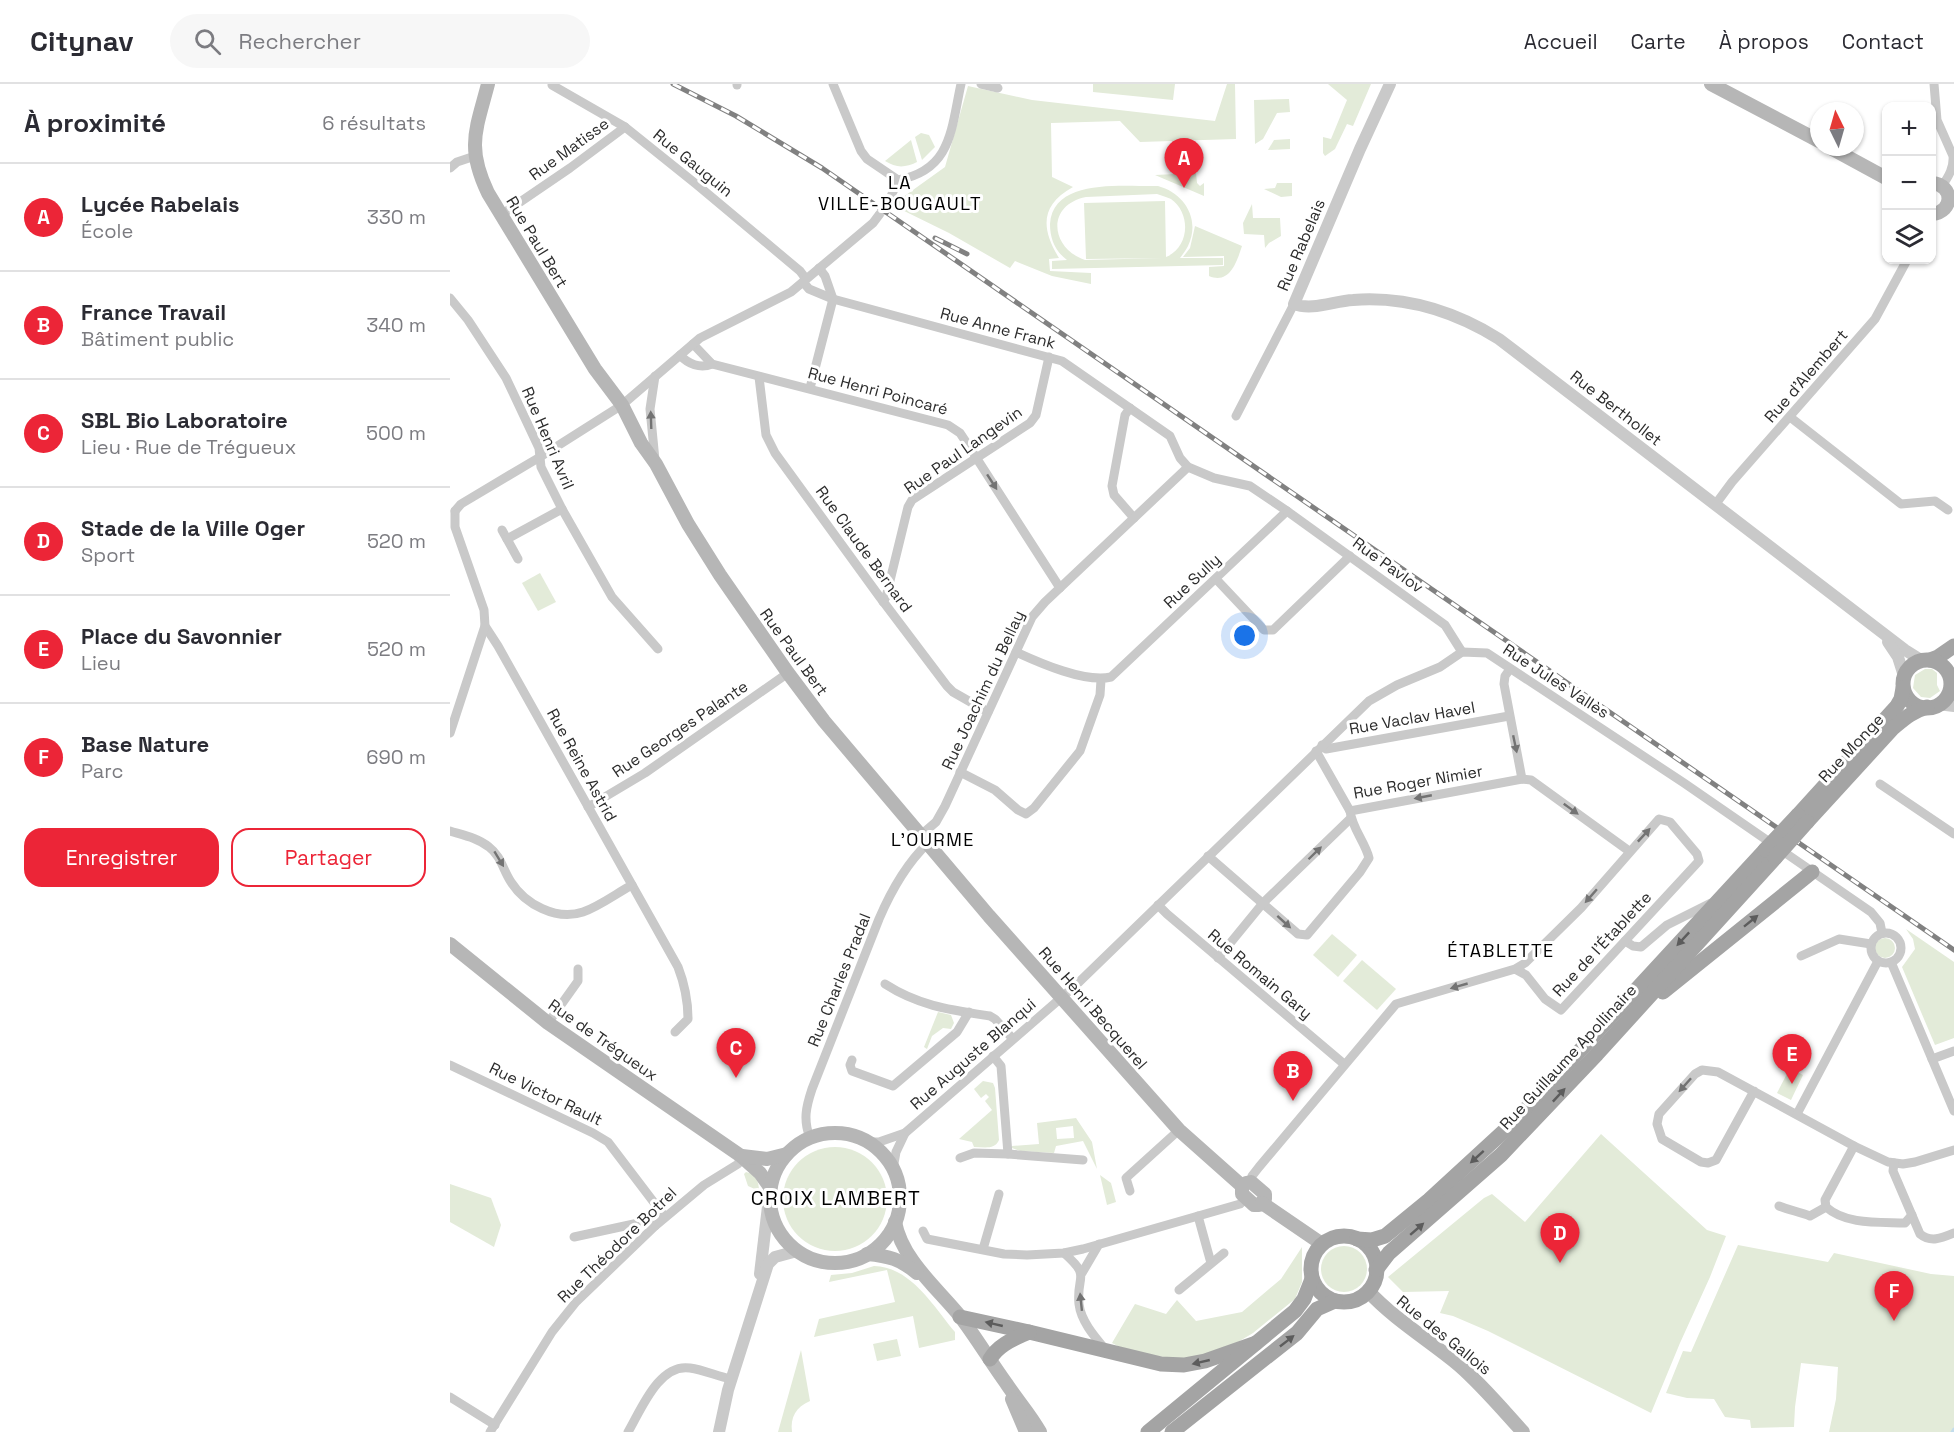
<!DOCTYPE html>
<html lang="fr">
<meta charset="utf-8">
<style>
body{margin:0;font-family:"Space Grotesk",sans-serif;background:#f7f7f7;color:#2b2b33}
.controls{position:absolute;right:18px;top:18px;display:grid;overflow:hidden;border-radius:12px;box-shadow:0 2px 4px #0004}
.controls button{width:54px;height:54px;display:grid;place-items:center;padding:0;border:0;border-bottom:2px solid #e1e1e2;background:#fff;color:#2b2b33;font:30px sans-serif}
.compass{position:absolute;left:1360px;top:18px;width:54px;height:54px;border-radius:50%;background:#fff;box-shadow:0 2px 4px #0004;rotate:355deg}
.you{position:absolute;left:795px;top:552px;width:21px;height:21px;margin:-15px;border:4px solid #fff;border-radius:50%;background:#1a73e8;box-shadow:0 0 0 9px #1a73e833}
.badge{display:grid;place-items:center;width:39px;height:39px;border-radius:50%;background:#ec2537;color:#fff;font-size:20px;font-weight:700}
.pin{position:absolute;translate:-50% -50px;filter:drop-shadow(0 2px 3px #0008)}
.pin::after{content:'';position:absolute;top:32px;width:21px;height:18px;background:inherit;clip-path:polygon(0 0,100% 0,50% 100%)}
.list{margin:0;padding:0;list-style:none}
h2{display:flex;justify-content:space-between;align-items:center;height:78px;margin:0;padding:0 24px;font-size:26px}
h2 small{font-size:20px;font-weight:400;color:#7c7c81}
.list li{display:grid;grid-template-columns:39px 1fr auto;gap:18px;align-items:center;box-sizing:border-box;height:108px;padding:0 24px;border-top:2px solid #e1e1e2}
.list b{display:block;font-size:22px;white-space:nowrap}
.list p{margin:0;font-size:20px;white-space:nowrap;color:#7c7c81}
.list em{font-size:20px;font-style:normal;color:#7c7c81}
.actions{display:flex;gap:12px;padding:18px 24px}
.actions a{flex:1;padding:14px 0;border:2px solid #ec2537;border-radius:18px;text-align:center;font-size:21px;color:#ec2537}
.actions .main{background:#ec2537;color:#fff}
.icon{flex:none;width:33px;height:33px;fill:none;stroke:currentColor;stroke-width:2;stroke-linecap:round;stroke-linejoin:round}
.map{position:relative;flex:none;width:1504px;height:1348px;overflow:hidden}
header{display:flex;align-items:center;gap:36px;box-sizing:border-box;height:84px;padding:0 30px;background:#fff;border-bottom:2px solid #e1e1e2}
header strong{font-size:28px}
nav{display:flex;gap:33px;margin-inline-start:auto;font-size:21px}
.search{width:420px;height:54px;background:#f7f7f7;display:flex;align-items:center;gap:15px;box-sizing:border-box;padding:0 21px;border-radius:33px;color:#7c7c81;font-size:22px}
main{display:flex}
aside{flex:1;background:#fff}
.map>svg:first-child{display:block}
</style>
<header>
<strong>Citynav</strong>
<div class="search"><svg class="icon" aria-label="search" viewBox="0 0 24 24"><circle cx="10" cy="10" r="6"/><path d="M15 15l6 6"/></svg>Rechercher</div>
<nav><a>Accueil</a><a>Carte</a><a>À propos</a><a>Contact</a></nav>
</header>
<main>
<aside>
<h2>À proximité<small>6 résultats</small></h2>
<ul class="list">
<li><span class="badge">A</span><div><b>Lycée Rabelais</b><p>École</p></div><em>330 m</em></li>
<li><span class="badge">B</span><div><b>France Travail</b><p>Bâtiment public</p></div><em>340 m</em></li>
<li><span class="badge">C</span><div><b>SBL Bio Laboratoire</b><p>Lieu · Rue de Trégueux</p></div><em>500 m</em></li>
<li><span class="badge">D</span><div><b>Stade de la Ville Oger</b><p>Sport</p></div><em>520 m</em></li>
<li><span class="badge">E</span><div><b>Place du Savonnier</b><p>Lieu</p></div><em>520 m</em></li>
<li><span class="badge">F</span><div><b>Base Nature</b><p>Parc</p></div><em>690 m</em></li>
</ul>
<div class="actions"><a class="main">Enregistrer</a><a>Partager</a></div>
</aside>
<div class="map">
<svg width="1504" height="1348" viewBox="0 0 1504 1348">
<rect width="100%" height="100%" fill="#fff"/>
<g fill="#e3ebd9" fill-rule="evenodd">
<path d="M643,0H725L723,16L643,8Z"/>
<path d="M777,0H785L786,55L690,58L670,37L601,39L602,93L623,103C590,121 591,145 609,174L599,175L600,187L641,189V200L602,192L565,177L560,184L499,149L442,121L495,83L518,2L582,16L765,37Z"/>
<path d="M878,0H921L903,42L897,40L885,65L875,72L873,69V53L881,55L897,16Z"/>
<path d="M839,15L840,28L827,29L813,55L805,60L804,16Z"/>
<path d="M471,49L479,51L485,63L472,76L465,53Z"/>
<path d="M840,55V65L818,66L824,56Z"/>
<path d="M461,56L467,78C455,84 446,84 435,77Z"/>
<path d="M746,89L747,99L750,102L754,99V112L705,91Z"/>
<path d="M827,99H842V112L831,113L814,105L825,104Z"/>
<path d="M708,102C734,109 751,135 738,162C736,166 733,170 730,174H773V181L602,185V177L617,176C605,167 600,155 600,140C603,93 675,103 708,102ZM707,110C712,112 717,113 721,115C742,130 739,164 716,173L715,117L634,119L636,175L714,174L635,176C600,164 596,121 636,113Z"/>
<path d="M802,120L803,134H830L831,152L819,159L815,164L814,151L794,150L793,139Z"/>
<path d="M745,142L792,162C787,177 780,201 759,192V183L774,182V172L733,173L740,164Z"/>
<path d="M90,489L106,518L88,527L72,499Z"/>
<path d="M1475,585H1482L1487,589V601L1490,607L1480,614L1471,613L1463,604L1465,591Z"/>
<path d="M1456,845L1504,878V954L1485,961L1452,883L1465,865L1463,855Z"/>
<path d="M882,850L907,871L888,893L863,871Z"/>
<circle cx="1435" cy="864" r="10"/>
<path d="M912,876L946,905L927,926L893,897Z"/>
<path d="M488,928L501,931L504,939L501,945L493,944L482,952L477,965L474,963Z"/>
<path d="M1340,984L1353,991L1341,1016L1327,1009Z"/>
<path d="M533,997L543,999L545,1004L549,1056C545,1066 534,1063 524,1063L522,1058L509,1055L542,1026L535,1017L539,1013L536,1010L531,1014L524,1005Z"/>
<path d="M626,1034L642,1058L647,1085L633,1057L606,1062L604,1069L570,1067L562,1064V1062L589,1060L587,1039ZM623,1042L624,1054L607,1055L606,1044Z"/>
<path d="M1151,1050L1257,1146L1276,1152L1260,1193L1230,1259L1201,1329L1038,1247L1003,1232L990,1229L999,1207L953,1208L938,1193L1034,1114L1042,1110L1075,1138Z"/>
<circle cx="385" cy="1115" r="52"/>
<path d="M296,1088C306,1090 309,1098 309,1107L298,1102L294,1090Z"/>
<path d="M650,1091L661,1099L666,1118L657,1121Z"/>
<path d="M0,1100L41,1114L51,1141L44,1163L0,1138Z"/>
<path d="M1288,1161L1378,1178L1384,1169L1481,1190L1504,1192V1348H1379L1386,1315L1388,1283L1351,1279L1345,1323L1344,1343L1301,1344L1300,1336L1275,1333L1264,1315L1237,1314L1216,1309L1233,1267L1241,1268Z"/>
<circle cx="894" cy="1185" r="23"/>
<path d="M852,1163V1198L845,1215L803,1249L768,1270L741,1277L679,1268L662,1259L685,1220L716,1230L727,1216L746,1237L792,1228L831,1195Z"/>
<path d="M424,1182C461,1183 483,1222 505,1248V1256L469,1264L463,1232L364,1253L369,1235L445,1218L437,1186L379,1198L381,1191L402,1189Z"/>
<path d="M447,1255L451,1272L427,1277L423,1260Z"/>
<path d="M351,1266L360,1317C346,1323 340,1333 342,1348H328Z"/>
</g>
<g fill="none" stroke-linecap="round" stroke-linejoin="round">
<path stroke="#c3ddec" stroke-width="3" d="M1502,1348L1504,1345"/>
<path stroke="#d5d5d5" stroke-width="9" stroke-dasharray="9 4.5" stroke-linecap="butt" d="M429,131L439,117"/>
<g stroke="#c9c9c9" stroke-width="9">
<path d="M287,0V1"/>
<path d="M383,0L411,67L417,75L448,96"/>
<path d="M531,0L548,4"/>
<path d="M1484,0L1487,36L1503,72C1504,83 1499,92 1492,102"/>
<path d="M102,1L175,43L246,100L350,187L356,195"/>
<path d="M0,84L7,78L25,72"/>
<path d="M448,96C502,86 501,45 511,0"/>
<path d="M439,117L448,96"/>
<path d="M51,131L120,84L175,43"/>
<path d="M369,184L375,192L383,215"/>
<path d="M353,198L359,205L383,215L612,277L720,352L730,374L738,383L764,394L800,402L837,427L661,593C635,599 590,579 566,568"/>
<path d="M0,214L18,236L56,294L89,364L91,383L112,425L162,513L208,565"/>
<path d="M243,260L262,280L498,341L510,349L520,364L610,504"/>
<path d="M230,271C238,280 250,285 262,280"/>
<path d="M205,292L200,325L205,376"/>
<path d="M309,293L316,351L325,369L429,512L497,602L503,608L538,628"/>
<path d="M360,304L383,215"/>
<path d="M680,324L675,331L662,402L664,411L684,434"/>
<path d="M786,332L844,220"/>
<path d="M1340,333L1451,420L1485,417L1498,426"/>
<path d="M1265,421L1282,398L1425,235L1457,176"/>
<path d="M5,427V443L34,526L35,542L48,562L228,883C235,901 238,916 238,935L225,948"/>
<path d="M5,427L11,420L90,373L172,321L250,254L341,208L423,139L429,131"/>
<path d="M837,427L995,541L1012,568"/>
<path d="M52,446L68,475"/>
<path d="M57,455L112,425"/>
<path d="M766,495L814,546H823L900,472"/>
<path d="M433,518L436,513L458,423L462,416L580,339L586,331L599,273"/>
<path d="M1060,585L1055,592L1054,600L1072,695"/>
<path d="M0,649L35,542"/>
<path d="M872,661L876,665L1059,632"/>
<path d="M866,667L900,727L1072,695L1081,696L1179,767"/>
<path d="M510,688L545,706L568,726L576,730L584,724L630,667L650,611L651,596"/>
<path d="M1430,700L1504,750"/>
<path d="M138,723L195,689L338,589"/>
<path d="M0,747C13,751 28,754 39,763C51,772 53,786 61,798C75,820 106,837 133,828C150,822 167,809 182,801"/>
<path d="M471,751L486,738L495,722L582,533L595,518L738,383"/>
<path d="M758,772L848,850L857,851L910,788L919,774C915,758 902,744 900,727"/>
<path d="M708,821L717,830L894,980"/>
<circle cx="1436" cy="864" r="15"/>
<path d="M1175,857L1183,862L1191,863L1217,841L1261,819"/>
<path d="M1351,872L1389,855L1421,860"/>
<path d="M768,874L813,819L901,734"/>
<path d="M1441,878L1504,1027"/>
<path d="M435,900C469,922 501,926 540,932L545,935L563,955"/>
<path d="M98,939L128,897V885"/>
<path d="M543,972L551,982L558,1070"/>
<path d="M1482,975L1504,967"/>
<path d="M402,976L400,981L402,987L443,1002L507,948L519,928"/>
<path d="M0,981L143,1049L158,1058L215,1133"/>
<path d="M1304,1007L1266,1076L1258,1079L1251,1078L1212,1055L1207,1040L1209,1030L1245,990L1252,986L1268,988L1404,1062L1438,1078L1453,1080L1465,1078L1504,1066"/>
<path d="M1347,1030L1428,877"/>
<path d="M360,1054C353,1036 356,1023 362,1005L429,835C441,807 456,780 478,759"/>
<path d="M417,1058H429L455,1049L626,901L919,617L947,601L990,583L1012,568L1037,569L1234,699L1421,828L1430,839L1432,849"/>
<path d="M1404,1062L1375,1116L1376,1123C1396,1141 1429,1138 1455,1139L1462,1131"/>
<path d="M510,1074L524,1069L558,1070L633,1076"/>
<path d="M1444,1079L1443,1087L1470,1150C1481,1159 1492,1154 1504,1149"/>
<path d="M443,1085L446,1068L455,1049"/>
<path d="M801,1098L802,1092L809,1083L946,920L1065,885L1075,879L1131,824L1209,735L1220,738L1247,770L1249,777L1111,926L1095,915L1076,891L1065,885"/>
<path d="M680,1107L676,1094L729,1046"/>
<path d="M1329,1122C1339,1126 1350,1128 1360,1132L1376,1123"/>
<path d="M748,1132L761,1179"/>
<path d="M473,1147L477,1155L554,1170L577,1171L614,1169L633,1165L790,1120L796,1114"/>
<path d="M124,1153L193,1138L205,1142"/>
<path d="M533,1165L549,1110"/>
<path d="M614,1169C642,1194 626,1190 629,1220C631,1237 644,1252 655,1265"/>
<path d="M632,1189L649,1160"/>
<path d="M729,1206L774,1169"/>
<path d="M0,1313L45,1341"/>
<path d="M40,1348L102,1248L126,1218L205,1142L254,1101L288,1080L291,1072"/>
<path d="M178,1348C191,1326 209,1279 240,1284C254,1286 267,1292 281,1295"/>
</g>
<g stroke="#c9c9c9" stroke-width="12">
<path d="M940,0L910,65L844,220C862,227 884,217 903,216C956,212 1004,227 1049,255L1455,566L1471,576"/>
<path d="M1438,558L1448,573L1454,592"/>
<path d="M1500,601L1504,605"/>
<path d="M1488,620L1504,622"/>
<path d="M310,1190L319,1114"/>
<path d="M269,1348L278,1306L318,1180L325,1173L347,1167"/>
</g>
<g stroke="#b6b6b6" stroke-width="14">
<path d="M38,0C26,46 16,63 38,109L145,285L172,321L191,359L206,380L238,440L270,491L338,589L374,637L539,832L729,1046L792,1102"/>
<path d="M1261,0L1369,57"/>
<path d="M1379,63L1436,94"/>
<path d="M1482,99C1504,101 1504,128 1482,130"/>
<path d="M0,860L98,939L291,1072L310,1089L320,1103"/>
<circle cx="385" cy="1114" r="65"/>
<path d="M292,1072L317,1075L337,1070"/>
<path d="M801,1098L815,1110V1115L809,1121H804L792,1110V1102L796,1099Z"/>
<path d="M812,1119L872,1160"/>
<path d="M445,1138C452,1175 486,1203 509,1231C526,1253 540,1277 556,1299C567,1316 580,1330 590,1348"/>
<path d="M417,1170C439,1172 450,1175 467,1189"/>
<path d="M918,1207C945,1236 979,1256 1009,1281C1032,1301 1052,1325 1073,1348"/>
<path d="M562,1315L576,1348"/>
</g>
<g stroke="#a4a4a4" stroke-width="15">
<path d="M1480,576L1488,573L1504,562"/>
<circle cx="1477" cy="600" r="24"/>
<path d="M1348,731L1447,622L1451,615L1453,604"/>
<path d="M1357,738L1443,644C1454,635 1463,627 1477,623"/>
<path d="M1213,908L1362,788"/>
<circle cx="894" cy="1185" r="33"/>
<path d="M907,1155L922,1156L935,1152L979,1116L1065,1037L1315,766"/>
<path d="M926,1186L939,1169L1051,1071L1147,970L1325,774"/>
<path d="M510,1233L579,1248L711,1280L734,1281L755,1277L806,1259"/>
<path d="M540,1275C549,1260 564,1255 579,1248"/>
<path d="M698,1348L845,1227L854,1215L862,1195"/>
<path d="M722,1348L847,1249L867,1225L885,1217"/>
</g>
<g stroke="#818181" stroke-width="5">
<g id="rail">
<path d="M223,0L286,32L372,84L1504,866"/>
<path d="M485,154L517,170"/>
</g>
</g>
<use href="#rail" stroke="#fff" stroke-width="3" stroke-dasharray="9" stroke-linecap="butt"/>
<g stroke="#a4a4a4" stroke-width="15">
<path d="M1315,766L1348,731"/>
<path d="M1325,774L1357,738"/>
</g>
</g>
<defs><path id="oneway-solid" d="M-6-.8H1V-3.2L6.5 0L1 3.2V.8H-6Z" transform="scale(1.5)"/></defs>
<g fill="#737373">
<use href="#oneway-solid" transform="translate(201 336) rotate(-92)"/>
<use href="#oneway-solid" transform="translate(542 398) rotate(57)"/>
<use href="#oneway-solid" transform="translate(1065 660) rotate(78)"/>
<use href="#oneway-solid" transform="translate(973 713) rotate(169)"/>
<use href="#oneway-solid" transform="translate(1121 725) rotate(36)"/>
<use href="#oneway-solid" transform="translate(1194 751) rotate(-47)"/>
<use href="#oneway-solid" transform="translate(865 769) rotate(-44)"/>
<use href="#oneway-solid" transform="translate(49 775) rotate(59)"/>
<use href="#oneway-solid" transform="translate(1141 812) rotate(131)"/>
<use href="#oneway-solid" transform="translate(834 838) rotate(42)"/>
<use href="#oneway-solid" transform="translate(1009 902) rotate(164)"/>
<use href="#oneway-solid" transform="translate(1235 1001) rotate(132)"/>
<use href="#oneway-solid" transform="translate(631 1218) rotate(-96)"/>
</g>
<g fill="#5c5c5c">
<use href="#oneway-solid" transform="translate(1301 837) rotate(-39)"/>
<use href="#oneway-solid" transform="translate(1233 855) rotate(133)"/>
<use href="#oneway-solid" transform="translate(1109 1011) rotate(-47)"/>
<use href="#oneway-solid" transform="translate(1027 1073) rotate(138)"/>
<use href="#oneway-solid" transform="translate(967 1145) rotate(-41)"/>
<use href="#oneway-solid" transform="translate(544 1240) rotate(-167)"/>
<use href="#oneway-solid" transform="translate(837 1257) rotate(-38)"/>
<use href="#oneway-solid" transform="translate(751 1278) rotate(167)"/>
</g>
<g text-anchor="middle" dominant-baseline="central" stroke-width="6" stroke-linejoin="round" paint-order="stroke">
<g font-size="16" fill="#2c2c2c" stroke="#fff">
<text transform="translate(119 65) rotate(-36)">Rue Matisse</text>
<text transform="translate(243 79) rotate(39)">Rue Gauguin</text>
<text transform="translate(87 158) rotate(59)">Rue Paul Bert</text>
<text transform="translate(851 161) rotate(-67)">Rue Rabelais</text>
<text transform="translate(548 244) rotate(15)">Rue Anne Frank</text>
<text transform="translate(1356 292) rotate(-49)">Rue d'Alembert</text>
<text transform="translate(428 307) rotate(15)">Rue Henri Poincaré</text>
<text transform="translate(1166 324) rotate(38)">Rue Berthollet</text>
<text transform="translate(98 354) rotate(67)">Rue Henri Avril</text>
<text transform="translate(513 366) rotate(-35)">Rue Paul Langevin</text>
<text transform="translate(414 465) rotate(54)">Rue Claude Bernard</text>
<text transform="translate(938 481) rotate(36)">Rue Pavlov</text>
<text transform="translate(742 497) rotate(-43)">Rue Sully</text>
<text transform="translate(344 568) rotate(54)">Rue Paul Bert</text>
<text transform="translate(1106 597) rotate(33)">Rue Jules Vallès</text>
<text transform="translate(533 606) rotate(-65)">Rue Joachim du Bellay</text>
<text transform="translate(962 634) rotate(-10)">Rue Vaclav Havel</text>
<text transform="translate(230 645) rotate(-34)">Rue Georges Palante</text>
<text transform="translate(1401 664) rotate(-47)">Rue Monge</text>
<text transform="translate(132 681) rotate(61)">Rue Reine Astrid</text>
<text transform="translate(968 698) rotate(-10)">Rue Roger Nimier</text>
<text transform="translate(1152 860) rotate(-47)">Rue de l'Établette</text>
<text transform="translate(810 890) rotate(40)">Rue Romain Gary</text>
<text transform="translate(389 896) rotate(-68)">Rue Charles Pradal</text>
<text transform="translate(643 924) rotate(49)">Rue Henri Becquerel</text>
<text transform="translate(153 956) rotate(35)">Rue de Trégueux</text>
<text transform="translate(523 970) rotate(-41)">Rue Auguste Blanqui</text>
<text transform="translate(1118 973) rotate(-47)">Rue Guillaume Apollinaire</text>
<text transform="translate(96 1010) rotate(26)">Rue Victor Rault</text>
<text transform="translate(167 1161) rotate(-44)">Rue Théodore Botrel</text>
<text transform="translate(994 1251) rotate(39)">Rue des Gallois</text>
</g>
<g font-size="18" letter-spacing="1.5" fill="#000" stroke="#fff">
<text x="450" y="98">LA<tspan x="450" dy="21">VILLE-BOUGAULT</tspan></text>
<text x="483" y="755">L'OURME</text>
<text x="1051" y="866">ÉTABLETTE</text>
</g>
<g font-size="20" letter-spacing="1.5" fill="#000" stroke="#fff">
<text x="386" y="1114">CROIX LAMBERT</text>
</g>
</g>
</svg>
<div class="controls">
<button>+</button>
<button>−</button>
<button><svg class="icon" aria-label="layers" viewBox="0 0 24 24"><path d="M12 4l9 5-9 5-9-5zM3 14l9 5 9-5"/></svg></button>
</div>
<svg class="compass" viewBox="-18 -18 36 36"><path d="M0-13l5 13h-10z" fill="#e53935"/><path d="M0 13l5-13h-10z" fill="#7c7c81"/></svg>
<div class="you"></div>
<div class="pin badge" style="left:734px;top:104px">A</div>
<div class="pin badge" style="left:843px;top:1017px">B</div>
<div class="pin badge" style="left:286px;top:994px">C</div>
<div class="pin badge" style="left:1110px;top:1179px">D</div>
<div class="pin badge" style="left:1342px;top:1000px">E</div>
<div class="pin badge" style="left:1444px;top:1237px">F</div>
</div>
</main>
